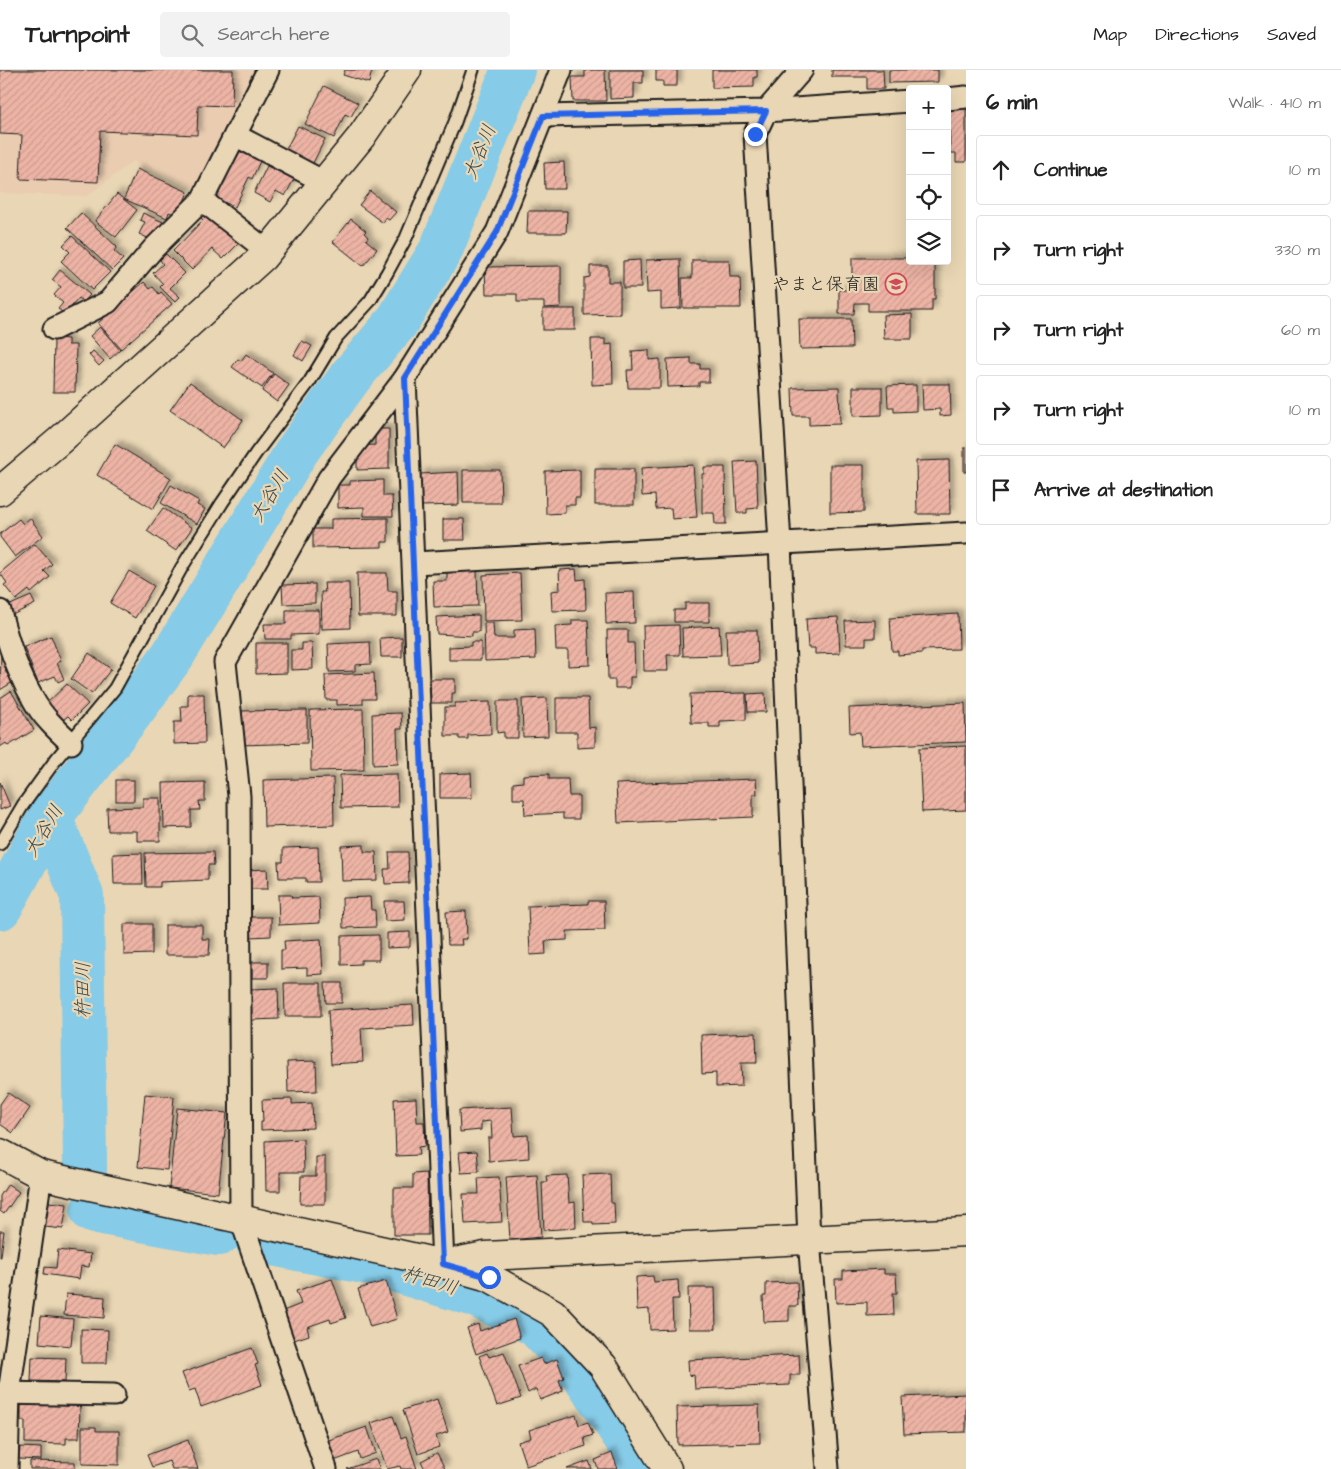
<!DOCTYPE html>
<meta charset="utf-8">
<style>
body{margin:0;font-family:"Architects Daughter","Klee One",sans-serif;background:#f2f2f2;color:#222}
.controls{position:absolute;right:15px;top:15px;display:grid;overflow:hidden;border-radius:5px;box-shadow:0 5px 20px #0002}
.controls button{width:45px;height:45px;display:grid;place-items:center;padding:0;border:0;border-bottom:1px solid #e0e0e0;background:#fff;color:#222;font:25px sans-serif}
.stop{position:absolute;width:15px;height:15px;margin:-11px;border:4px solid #2563eb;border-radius:50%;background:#fff}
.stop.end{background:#2563eb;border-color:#fff;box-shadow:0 1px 5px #0008}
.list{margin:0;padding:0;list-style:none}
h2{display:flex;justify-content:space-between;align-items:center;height:65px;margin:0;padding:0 20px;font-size:21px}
h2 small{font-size:16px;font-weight:400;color:#767676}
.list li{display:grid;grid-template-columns:32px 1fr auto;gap:15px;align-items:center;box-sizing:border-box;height:70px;margin:0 10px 10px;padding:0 10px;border:1px solid #e0e0e0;border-radius:5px}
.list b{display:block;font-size:19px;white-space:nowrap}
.list em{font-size:16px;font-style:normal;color:#767676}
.icon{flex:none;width:28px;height:28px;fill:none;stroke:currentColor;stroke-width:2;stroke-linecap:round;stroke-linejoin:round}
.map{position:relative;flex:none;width:966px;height:1399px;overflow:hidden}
header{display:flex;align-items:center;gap:30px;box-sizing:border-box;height:70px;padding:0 25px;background:#fff;border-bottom:1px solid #e0e0e0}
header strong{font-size:24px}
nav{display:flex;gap:28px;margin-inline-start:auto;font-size:18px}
.search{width:350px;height:45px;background:#f2f2f2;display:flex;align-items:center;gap:12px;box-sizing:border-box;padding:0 18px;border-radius:5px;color:#767676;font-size:19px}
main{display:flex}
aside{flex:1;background:#fff}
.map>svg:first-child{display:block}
</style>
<header>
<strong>Turnpoint</strong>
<div class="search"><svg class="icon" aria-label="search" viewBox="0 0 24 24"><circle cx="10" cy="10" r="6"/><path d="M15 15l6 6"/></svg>Search here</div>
<nav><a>Map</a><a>Directions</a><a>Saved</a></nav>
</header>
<main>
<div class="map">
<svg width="966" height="1399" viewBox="0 0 966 1399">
<defs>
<pattern id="building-hatch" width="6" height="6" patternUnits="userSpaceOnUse" patternTransform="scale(1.25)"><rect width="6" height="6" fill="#edb4a5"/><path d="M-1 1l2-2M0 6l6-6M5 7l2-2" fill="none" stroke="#cb9a8d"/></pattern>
<filter id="shadow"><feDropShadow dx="4.5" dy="-4.5" stdDeviation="2.5" flood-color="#0004"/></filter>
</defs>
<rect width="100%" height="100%" fill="#e9d6b4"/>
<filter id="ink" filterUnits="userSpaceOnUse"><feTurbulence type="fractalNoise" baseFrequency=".02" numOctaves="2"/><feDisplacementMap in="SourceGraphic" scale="10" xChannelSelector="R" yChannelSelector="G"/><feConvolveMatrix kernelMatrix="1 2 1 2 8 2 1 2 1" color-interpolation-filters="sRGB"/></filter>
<g filter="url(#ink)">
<path fill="#eaccb0" d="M0,0H256L198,119L133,91L87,126L0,123Z"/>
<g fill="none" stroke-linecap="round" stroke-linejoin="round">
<g stroke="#86cbe7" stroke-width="44">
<path d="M50,747L82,826L85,1099"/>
<path d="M0,838L50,747L130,644L173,585L297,381L351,306L396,253L441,180L513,0"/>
<path d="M92,1141L219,1164"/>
<path d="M257,1171L374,1194L475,1225L536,1255L587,1310L646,1399"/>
</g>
</g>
<g fill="url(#building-hatch)" stroke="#1c1c1c" filter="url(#shadow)">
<path d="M0,0H233L232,36L198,35L197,65L100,61L98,112L20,109L22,65L0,64Z"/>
<path d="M345,0H372L369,13L343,5Z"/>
<path d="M585,0H605L606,31H573L572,7H585Z"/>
<path d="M610,0H643V13H634V28L610,29Z"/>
<path d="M656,0H677V16H663V11H656Z"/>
<path d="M712,0H757V7H754V17L712,18Z"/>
<path d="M832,0H883L884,19H867V7H832Z"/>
<path d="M889,0H938V12L889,13Z"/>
<path d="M324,16L358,33L351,47L345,44L334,68L305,54Z"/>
<path d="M949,38H966V92H956V83H950Z"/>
<path d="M298,56L325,69L310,99L283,85Z"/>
<path d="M233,78L260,91L252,109L249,107L235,137L210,126Z"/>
<path d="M564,92L565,119H545L544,93Z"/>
<path d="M267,96L294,109L285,126L276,121L270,132L254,123Z"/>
<path d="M137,99L188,122L178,146L169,142L167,148L124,129Z"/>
<path d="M370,121L396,142L389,150L386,148L383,153L359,135Z"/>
<path d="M117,124L137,140L116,167L95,151Z"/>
<path d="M205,140L239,173L223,189L212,179L192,200L173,181L203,150L199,146Z"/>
<path d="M528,141H567L566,163H527Z"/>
<path d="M81,143L117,177L114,181L123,189L112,200L67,158Z"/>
<path d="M143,143L163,152L154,171L139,164L145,152L140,150Z"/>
<path d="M351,149L366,161L364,163L368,167L366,170L377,179L363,196L333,172Z"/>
<path d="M72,166L110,202L92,220L61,191L70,182L63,175Z"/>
<path d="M166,184L185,203L170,218L180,227L175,232L160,217L163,214L153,203L163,194L160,190Z"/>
<path d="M852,188H910V191H935V229H932V241H868V233H855L854,244H839V220H852Z"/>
<path d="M680,189L681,238L661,239V222L647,223L646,190Z"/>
<path d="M640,190L641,218H623V191Z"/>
<path d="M692,190H729L730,207H740L741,238H683L682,208H692Z"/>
<path d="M561,196V237L544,238V232H517V224H486L485,197Z"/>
<path d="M590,196H608V212H620V244L584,245V208L590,207Z"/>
<path d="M60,200L90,225L84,232L79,228L65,244L58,239L63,233L54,225L61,217L52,210Z"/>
<path d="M144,212L150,219L153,217L159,224L161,222L172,234L121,279L98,253Z"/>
<rect x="543" y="239" width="32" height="21"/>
<path d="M912,244V269H884L883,245Z"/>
<path d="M799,249H851L852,278L800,279Z"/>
<path d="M100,257L120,280L110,289L90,266Z"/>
<path d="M54,268L68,269V275H76L75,322H53Z"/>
<path d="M591,269H605V275L612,274L613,314L592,315Z"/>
<path d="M302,271L312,276L303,291L294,285Z"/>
<path d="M649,280V290L660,289V318H628L627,300H633L632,281Z"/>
<path d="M93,281L104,291L99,296L89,285Z"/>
<path d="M246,284L273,303L262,318L232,297L238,289L241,291Z"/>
<path d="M691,288V294H700V299H709V312H699V316L668,317L667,289Z"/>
<path d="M274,304L289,315L277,332L262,321Z"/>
<path d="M190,312L243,350L223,378L170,340Z"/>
<path d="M922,314H950L951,345L940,346V339L923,340Z"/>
<path d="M916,315V341L894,342V337H888L887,316Z"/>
<path d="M839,317L840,354L809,355V346H793L792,318Z"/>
<path d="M853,317H882V345L853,346Z"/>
<path d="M375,359H389V399L357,400V376L375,375Z"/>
<path d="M115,374L171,408L153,439L97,405Z"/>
<rect x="964" y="378" width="2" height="24"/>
<path d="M949,390L950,444H917L916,391Z"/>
<path d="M756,391L758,438L747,439V443H737L734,392Z"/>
<path d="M693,395L697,447L672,449L671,438L656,439L655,425L642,426L641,398Z"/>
<path d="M830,395H864V442L830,443Z"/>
<path d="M704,397H725L726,454H715L714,443H702V404H704Z"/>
<rect x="595" y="399" width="39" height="36"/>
<path d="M463,400H500L501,433H463Z"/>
<path d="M580,400V428H575V435H565V443L546,444L545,401Z"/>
<path d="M458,402L459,435L421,436L420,404Z"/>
<path d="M383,410V426H392L393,446H364V437L338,438V415H350V411Z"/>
<path d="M171,415L199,431L197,435L205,439L197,454L161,433Z"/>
<path d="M163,438L192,458L176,481L147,461Z"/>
<path d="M30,448L43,466L15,487L0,467V464L19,449L23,454Z"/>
<path d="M388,448V472H382V477L313,478V459H331V449Z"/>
<path d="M443,449H464L465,470H443Z"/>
<path d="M35,474L52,494L44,501L50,507L31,523L29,520L16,530L4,515L7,513L0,503Z"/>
<path d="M576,499L577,510L585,509L586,540L552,541L551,521L560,520L559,500Z"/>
<path d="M129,501L154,516L135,548L110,533Z"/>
<path d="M447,501H477L478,536L434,537L433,511H447Z"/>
<path d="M357,503H387L388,521H397V546H358Z"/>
<path d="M520,503L522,550L484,551L483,505Z"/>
<path d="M324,513H349L350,558L322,559L321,522H325Z"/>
<path d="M315,514V533L283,534L282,515Z"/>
<path d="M634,522L635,553L606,554L605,523Z"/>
<path d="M31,526L35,534L12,545L8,536Z"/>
<path d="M685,533H709V552H674V540H685Z"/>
<path d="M286,540H319V564L291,565V569H265L264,554H286Z"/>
<path d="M958,544L959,579L922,580V583L898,585V581H892L890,548Z"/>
<path d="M479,545V562H472V566L437,564L436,547Z"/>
<path d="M838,547L840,583L815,584V578H808L806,549Z"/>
<path d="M572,550H588L590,595L568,596V580H556L555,556L572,555Z"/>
<path d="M875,550V568H866V575H846L845,551Z"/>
<path d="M484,553H493L494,568H514V560L535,559L536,589L485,591Z"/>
<path d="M679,555L680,585H667L668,601H644L643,556Z"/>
<path d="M719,556L721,585L683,586L682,558Z"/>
<path d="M607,560H628V573H634L635,607H630V618H615V610H608Z"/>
<path d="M726,560H757L758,593L727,595Z"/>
<path d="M51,566L61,591L57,593L64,609L58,612L55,606L38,613L24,577Z"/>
<path d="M402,567V587H381L380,568Z"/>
<path d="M370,572L371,594L355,595V601L329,602L328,574Z"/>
<path d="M471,572H481V590H449V577L471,576Z"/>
<path d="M256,573H287V603L256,604Z"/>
<path d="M302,573H312L313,599L291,600V580H302Z"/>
<path d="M1,581L12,597L5,601L13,612L0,620Z"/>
<path d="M89,583L111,599L92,624L71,609Z"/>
<path d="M374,603L375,629H363V634L337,635V630H326L325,605Z"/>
<path d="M430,609H455V623H452V633H431Z"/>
<path d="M67,614L88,634L72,650L68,646L63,650L46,634Z"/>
<path d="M11,621L34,660L8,676L6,673L0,677V628Z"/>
<path d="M746,623V650L720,651V657H709V653H691L690,624Z"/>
<path d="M765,623L766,642H748L747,624Z"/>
<path d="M188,624H204L205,673L174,674V652H182L181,636H188Z"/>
<path d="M547,628L548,666L523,667L522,629Z"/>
<path d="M556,628H588L589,658L595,657V677L577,678V662H556Z"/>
<path d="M497,631H518V668H504V662L497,663Z"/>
<path d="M490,632L491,664L468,665V669H459V666H445V637H455V633Z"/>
<path d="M965,633L966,672L861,676L860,662L850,663L849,638Z"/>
<path d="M363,639L364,700L311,701L310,640Z"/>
<path d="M307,640V673L240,675L239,641Z"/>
<path d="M401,643L402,659H397L398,694L373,695L372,644Z"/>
<path d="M966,676V740L922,742L919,678Z"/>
<path d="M471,703L472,728H440V704Z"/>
<path d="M397,704L398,737L341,738L340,705Z"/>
<path d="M549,704V709H568L569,726H579V749H563V743L525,745L524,729H513V713L523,712V705Z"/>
<path d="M333,708L334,755L264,757L263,710Z"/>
<path d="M756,709L757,724H753V747L618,753L616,714Z"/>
<rect x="116" y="710" width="18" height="21"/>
<path d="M0,712L10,736L0,740Z"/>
<path d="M205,712V731H199L200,740H191V757L164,758L163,713Z"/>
<path d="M143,728H160V771H137V761H108L107,738L143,737Z"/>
<path d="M364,775V782H376L377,810L342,811L341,776Z"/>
<path d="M318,777L319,812H306V808H279L278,792H283V778Z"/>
<path d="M213,782L214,795H208V810L160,812V817H146L145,783Z"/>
<path d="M389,782H408L409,813L385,814L384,799H390Z"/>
<path d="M142,783L143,814H114L113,784Z"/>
<path d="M267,799L268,819H248L247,800Z"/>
<path d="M278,825H291L292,828L319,827L320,853L279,855Z"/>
<path d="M370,827L371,840H375L376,857L343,858L342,828Z"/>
<path d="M384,831H404L405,850L385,851Z"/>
<path d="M588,831H604L605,860L567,861V870L545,871L546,884L530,885L528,836L588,834Z"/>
<path d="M466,841L467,869H461L462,875H448L446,842Z"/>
<path d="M249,847H271V866L250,867Z"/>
<path d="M124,854H152V884L124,885Z"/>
<path d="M165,855H202V869H210L209,885H165Z"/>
<path d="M410,862V877L387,878V863Z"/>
<path d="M379,865V890H361V894L341,895V866Z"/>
<path d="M321,869L323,904L307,905V898L281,899V880H285L284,871Z"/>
<rect x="252" y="892" width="16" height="16"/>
<path d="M284,913H321V946H285Z"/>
<path d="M325,913H342V933H326Z"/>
<path d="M278,918L279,949L252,950L251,919Z"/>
<path d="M413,935L414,955L361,958L363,992L331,994L328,940Z"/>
<path d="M756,963L757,993H741L742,1016L716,1017V1003L702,1004L701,965Z"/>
<path d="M316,991L317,1021L288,1022L287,992Z"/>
<path d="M8,1023L30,1038L13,1063L0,1054V1034Z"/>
<path d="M145,1024L174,1027L167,1100L138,1097Z"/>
<path d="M416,1028L417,1052H424L425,1076L418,1077L419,1085L396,1086L394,1029Z"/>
<path d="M292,1029V1034L312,1033L313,1058L261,1060V1052H263L262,1030Z"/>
<path d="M512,1037L514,1066L528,1065L529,1088L489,1091L488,1068H492L491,1051L481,1052V1060L460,1062L459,1040Z"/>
<path d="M177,1038L227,1043L218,1123L169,1118Z"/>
<path d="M303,1069L304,1102H280V1121H266L265,1071Z"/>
<path d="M477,1081L479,1102L461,1103L459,1082Z"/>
<path d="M316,1087H325V1134H300L301,1106H316Z"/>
<path d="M427,1103L428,1165H394V1118H413V1104Z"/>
<path d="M610,1104L611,1133H614L615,1154L593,1155V1152H584L582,1105Z"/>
<path d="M537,1105L541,1167L510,1170L506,1107Z"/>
<path d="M567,1105L569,1133L575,1132L576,1158L544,1160L542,1112H547L546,1106Z"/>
<path d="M499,1107L502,1152L465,1154L463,1124H479L478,1108Z"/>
<path d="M8,1114L19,1122L4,1144L0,1141V1126Z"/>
<path d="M49,1132L67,1134L63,1159L45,1157Z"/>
<path d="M0,1161H4L1,1187H0Z"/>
<path d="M58,1180L91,1184L89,1197L81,1196L79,1209L44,1204L45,1197L56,1198Z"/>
<path d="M884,1199V1204H896L897,1223H893L894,1245L867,1246V1232L836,1233L835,1209H843V1201Z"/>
<path d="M653,1206L654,1212L678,1210L679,1229H672L673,1259L650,1260L649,1239L637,1240L636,1207Z"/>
<path d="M332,1209L346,1248L331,1253L330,1249L307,1257L309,1265L294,1270L283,1241L301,1234L296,1221Z"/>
<path d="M386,1211L397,1249L370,1257L358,1219Z"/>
<path d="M797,1212L798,1236H789V1251L764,1252L763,1226H766V1213Z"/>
<path d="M688,1218H715L716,1259H689Z"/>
<path d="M66,1224L105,1227L104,1248L64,1245Z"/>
<path d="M41,1246L73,1249L71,1276L39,1273Z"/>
<path d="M514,1249L520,1268L476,1284L467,1258L478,1254L480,1261Z"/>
<path d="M81,1259L108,1260L107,1293H81Z"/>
<path d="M252,1278L258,1294L255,1295L262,1315L201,1337L195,1319L189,1321L182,1303Z"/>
<path d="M504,1282L521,1328L497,1336L479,1286L487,1283L489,1287Z"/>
<path d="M799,1285L800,1305H790V1315L695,1319L694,1305L689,1306L688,1290Z"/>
<path d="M32,1287L66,1288L65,1312L31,1311Z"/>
<path d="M541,1288L544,1294L557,1289L564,1308L559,1310L563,1321L540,1330L536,1319L528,1323L518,1296Z"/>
<path d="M966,1324V1362L904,1364L902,1327Z"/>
<path d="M437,1329L448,1362L436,1366L439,1377L418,1384L403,1340Z"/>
<path d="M21,1335L80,1336L79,1368H66V1374L25,1373V1351H21Z"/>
<path d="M759,1335L760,1373L678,1375L677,1337Z"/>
<path d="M576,1345L579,1355L588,1352L593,1365L584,1368L586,1376L526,1396L518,1372L531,1368L529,1360Z"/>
<path d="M393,1346L401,1368L406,1366L417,1399H401L400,1396L387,1399L371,1353Z"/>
<path d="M82,1357H96V1361H119V1395L82,1394Z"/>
<path d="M367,1357L376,1383L360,1389L358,1382L334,1391L326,1371Z"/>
<path d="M188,1370L198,1399H172L169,1391L152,1397L147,1385Z"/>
<path d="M20,1377L41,1378V1390L19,1389Z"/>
<path d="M437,1383L445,1399H425L421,1391Z"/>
<path d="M612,1383L618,1399H598L595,1390Z"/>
<path d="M376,1389L380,1399H347Z"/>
<path d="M30,1391L75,1392V1399H30Z"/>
<path d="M589,1391L592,1399H567Z"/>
</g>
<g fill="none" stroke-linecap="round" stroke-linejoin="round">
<g stroke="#1c1c1c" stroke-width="15">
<path id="service" d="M0,774L23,735L57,688L115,618L182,497L222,433L256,383L310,311L336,268L370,231L387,203L406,168L455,52L473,0"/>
</g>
<g stroke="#1c1c1c" stroke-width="25">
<g id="minor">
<path d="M802,0L766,41L755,64L780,473L809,1170L828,1399"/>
<path d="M947,29L966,27"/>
<path d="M543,46L766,41L910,31"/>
<path d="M235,65L324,112"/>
<path d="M202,130L267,181"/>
<path d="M54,259L108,232L153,179L202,130L268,0"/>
<path d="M405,308L443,1194"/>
<path d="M414,493L966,463"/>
<path d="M0,541C7,570 18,603 33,629C42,646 57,660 71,673"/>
<path d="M0,1323L114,1325"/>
<path d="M7,1399L9,1323L41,1105"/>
<path d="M326,1399L241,1149L239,726L225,592L329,408L405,308L497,162L561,0"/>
</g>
</g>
<g stroke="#1c1c1c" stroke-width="31">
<g id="tertiary">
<path d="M0,421L59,371L263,187L361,67L407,0"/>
<path d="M0,1083L41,1105L443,1194L489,1207L553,1243L603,1296L667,1399"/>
<path d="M450,1193L485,1186L966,1162"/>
</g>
</g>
<use href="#service" stroke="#e9d6b4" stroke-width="11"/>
<use href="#minor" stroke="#e9d6b4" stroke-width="21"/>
<use href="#tertiary" stroke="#e9d6b4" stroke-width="28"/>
</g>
</g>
<g fill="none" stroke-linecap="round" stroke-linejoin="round" filter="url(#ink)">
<path stroke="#2563eb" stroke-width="6" d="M489,1207L443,1194L405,308L497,162L543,46L766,41L755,64"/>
</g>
<defs>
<g id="school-ring" transform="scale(1.125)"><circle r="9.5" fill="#e9d6b4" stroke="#d1495b" stroke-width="1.5"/><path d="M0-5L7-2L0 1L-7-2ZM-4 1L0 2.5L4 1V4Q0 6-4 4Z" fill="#d1495b"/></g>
</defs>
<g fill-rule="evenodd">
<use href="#school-ring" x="896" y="214"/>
</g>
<g text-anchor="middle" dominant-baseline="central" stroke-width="4.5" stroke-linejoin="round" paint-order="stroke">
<g font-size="18" fill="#1c1c1c" stroke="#e9d6b4" text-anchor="end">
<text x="880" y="214">やまと保育園</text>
</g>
<g font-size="19" font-style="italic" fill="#36484f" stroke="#e9d6b4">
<text transform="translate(480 82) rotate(-68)">大谷川</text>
<text transform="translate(270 426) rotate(-59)">大谷川</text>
<text transform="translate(44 761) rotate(-59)">大谷川</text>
<text transform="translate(83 920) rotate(-90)">杵田川</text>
<text transform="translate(430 1211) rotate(17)">杵田川</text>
</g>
</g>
</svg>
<div class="controls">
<button>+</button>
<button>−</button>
<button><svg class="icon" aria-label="locate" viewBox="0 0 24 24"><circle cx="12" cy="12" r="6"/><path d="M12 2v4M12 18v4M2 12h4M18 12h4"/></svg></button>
<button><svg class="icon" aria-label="layers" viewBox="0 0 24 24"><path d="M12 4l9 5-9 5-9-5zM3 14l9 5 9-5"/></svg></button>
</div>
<div class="stop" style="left:489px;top:1207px"></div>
<div class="stop end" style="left:755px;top:64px"></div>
</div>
<aside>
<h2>6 min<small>Walk · 410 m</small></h2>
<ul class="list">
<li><svg class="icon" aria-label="ahead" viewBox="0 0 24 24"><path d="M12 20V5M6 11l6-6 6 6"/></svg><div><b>Continue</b></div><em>10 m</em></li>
<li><svg class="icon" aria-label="right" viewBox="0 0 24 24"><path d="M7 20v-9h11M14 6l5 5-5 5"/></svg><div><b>Turn right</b></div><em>330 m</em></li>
<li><svg class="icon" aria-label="right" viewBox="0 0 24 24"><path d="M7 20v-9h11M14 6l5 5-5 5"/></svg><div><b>Turn right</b></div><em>60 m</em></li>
<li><svg class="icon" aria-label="right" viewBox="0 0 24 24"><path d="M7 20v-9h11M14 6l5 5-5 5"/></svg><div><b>Turn right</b></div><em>10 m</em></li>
<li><svg class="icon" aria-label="arrive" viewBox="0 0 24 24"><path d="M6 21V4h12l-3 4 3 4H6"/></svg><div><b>Arrive at destination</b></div></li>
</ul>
</aside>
</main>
